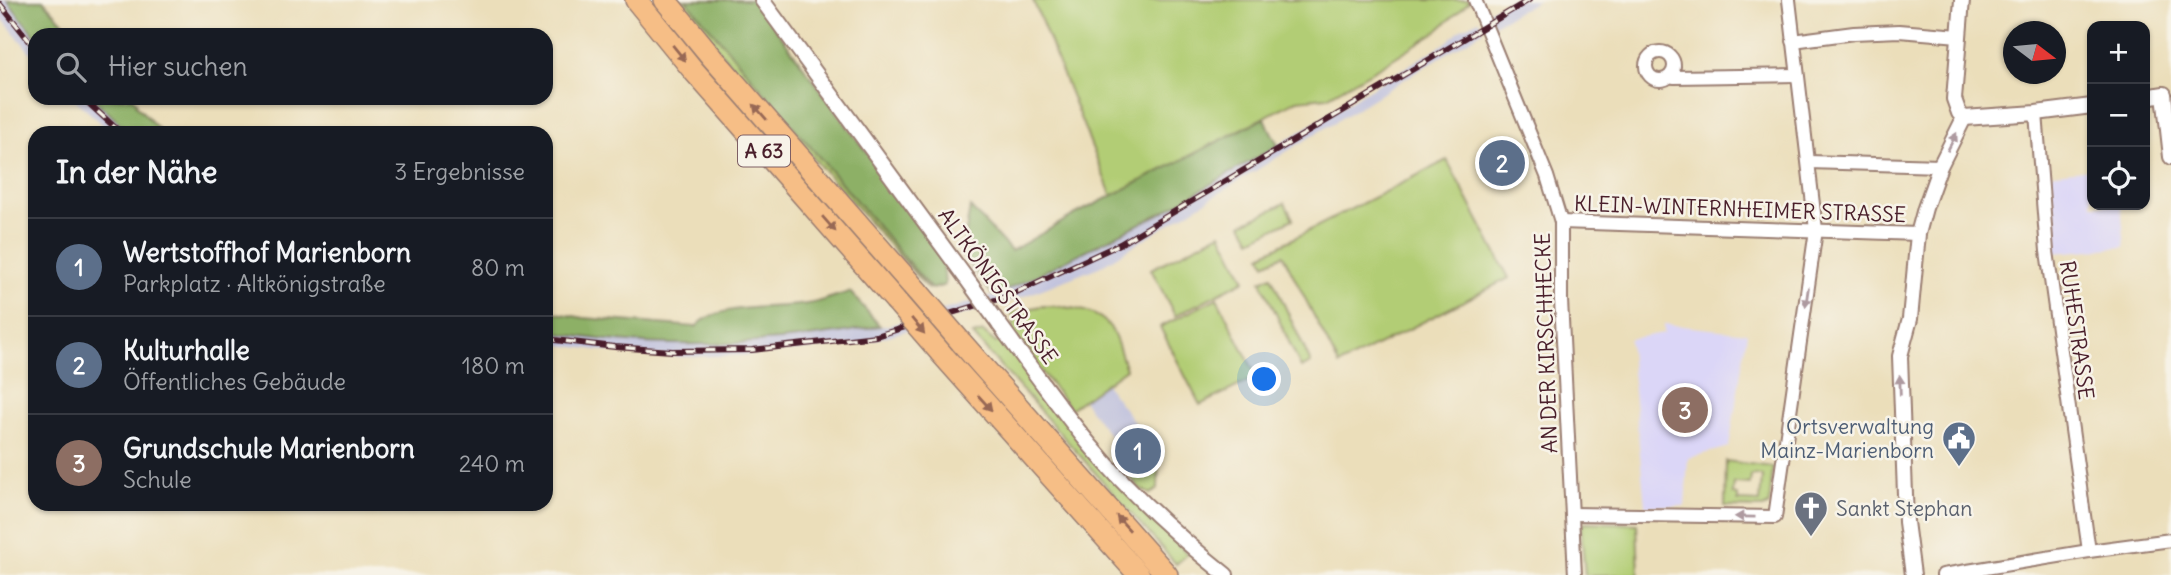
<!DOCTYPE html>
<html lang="de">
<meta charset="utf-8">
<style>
body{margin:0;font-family:Delius,sans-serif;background:#20242c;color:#f1f3f6}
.controls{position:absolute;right:21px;top:21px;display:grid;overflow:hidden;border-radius:14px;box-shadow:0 2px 5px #0004}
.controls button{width:63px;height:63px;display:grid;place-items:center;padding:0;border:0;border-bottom:2px solid #363941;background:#171b24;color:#f1f3f6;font:35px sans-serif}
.compass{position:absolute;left:2003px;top:21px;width:63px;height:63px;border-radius:50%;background:#171b24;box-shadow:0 2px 5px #0004;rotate:106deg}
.you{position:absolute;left:1265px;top:380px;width:24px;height:24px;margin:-18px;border:5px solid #fff;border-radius:50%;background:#1a73e8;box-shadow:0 0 0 10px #1a73e833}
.badge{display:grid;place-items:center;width:46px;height:46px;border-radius:50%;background:#0f766e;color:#fff;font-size:23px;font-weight:700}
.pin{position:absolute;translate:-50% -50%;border:4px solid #fff;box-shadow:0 2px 7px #0006}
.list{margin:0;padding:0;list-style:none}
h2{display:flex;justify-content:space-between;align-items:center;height:91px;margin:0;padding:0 28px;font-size:30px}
h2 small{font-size:23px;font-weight:400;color:#9ea1a6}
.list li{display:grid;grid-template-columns:46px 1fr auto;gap:21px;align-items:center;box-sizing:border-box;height:98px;padding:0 28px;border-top:2px solid #363941}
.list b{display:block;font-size:26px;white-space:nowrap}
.list p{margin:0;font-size:23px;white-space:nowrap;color:#9ea1a6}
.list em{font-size:23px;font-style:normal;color:#9ea1a6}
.icon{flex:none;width:38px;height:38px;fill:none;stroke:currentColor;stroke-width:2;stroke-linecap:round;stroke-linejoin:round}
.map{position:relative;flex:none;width:2171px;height:575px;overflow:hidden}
.search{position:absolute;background:#171b24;box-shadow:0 2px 5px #0004;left:28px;top:28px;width:525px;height:77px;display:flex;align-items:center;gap:18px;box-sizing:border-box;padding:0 24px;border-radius:21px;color:#9ea1a6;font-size:26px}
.panel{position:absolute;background:#171b24;box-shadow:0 2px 5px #0004;left:28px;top:126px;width:525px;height:385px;border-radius:21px}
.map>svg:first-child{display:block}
</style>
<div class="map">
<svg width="2171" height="575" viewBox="0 0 2171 575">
<rect width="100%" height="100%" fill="#f7f3e8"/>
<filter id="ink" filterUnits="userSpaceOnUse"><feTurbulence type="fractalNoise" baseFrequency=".0143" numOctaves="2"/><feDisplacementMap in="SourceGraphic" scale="14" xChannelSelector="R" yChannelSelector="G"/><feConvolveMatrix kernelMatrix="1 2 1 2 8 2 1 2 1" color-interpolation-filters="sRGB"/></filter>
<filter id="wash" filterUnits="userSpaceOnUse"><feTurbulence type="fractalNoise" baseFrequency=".00686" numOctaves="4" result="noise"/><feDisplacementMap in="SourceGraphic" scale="28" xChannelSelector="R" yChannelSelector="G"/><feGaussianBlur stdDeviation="1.57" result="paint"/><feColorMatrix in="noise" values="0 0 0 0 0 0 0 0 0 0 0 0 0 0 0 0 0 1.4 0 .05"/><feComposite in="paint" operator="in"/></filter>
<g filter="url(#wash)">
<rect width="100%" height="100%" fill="#ebdeba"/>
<g fill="#dbd6f7">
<path d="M2092,169V205H2121L2125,247L2054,253L2047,174Z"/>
<path d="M1664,324L1747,333L1729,447L1688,458L1685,506H1645L1629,339L1664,333Z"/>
</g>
<g fill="#c1c2dd">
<path d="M0,0H7L35,36V58L0,16Z"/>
<path d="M1510,0H1539L1492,26L1485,12Z"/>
<path d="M1479,20L1483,31L1099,267L1014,300L860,344L752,355L681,357L611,352L546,343V331L611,340L690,344L759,342L813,337L890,325L997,295L1161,213L1278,145L1447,42L1461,29Z"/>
<path d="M73,98H93L130,133H112Z"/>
<path d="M1105,383L1141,431L1119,448L1083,400Z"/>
</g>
<g fill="#b2cd74" stroke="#7e7650" stroke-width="2" fill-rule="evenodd">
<path d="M678,0H686L930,288L928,289L725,57Z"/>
<path d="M1033,0H1471L1437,31L1383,65L1327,97L1297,100L1112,197Z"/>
<path d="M1447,160L1509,278L1339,365L1283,255L1265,264L1261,255Z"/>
<path d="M1285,203L1293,219L1251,240L1242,224Z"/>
<path d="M1221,233L1245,280L1175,316L1151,269Z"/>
<path d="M1271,276L1311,363L1301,368L1261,281Z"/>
<path d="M1217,298L1257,377L1200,405L1160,327Z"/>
<path d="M1041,306C1061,306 1097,308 1110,327C1117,338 1121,356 1126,369L1070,409L1011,332L1015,320L1010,313Z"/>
<path d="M983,332L996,343L1004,338L1149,516L1188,554L1176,564L973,335Z"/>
<path d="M1159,449L1158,489L1150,494L1139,488L1129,475Z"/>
<path d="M1726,461L1773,467L1769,505L1763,508L1725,507ZM1751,475L1762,476L1760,502L1738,501V495L1733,494L1734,483L1750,484Z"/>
<path d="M1586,522L1637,524L1639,575H1585L1581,528L1584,523Z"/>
</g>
<g fill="#8db066" stroke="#6c6848" stroke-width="2">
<path d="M7,0H43L75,35L35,36Z"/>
<path d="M686,0H755L943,257L945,285L933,289L930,288Z"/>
<path d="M93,98H133L137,103L136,105L162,133H130Z"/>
<path d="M1264,118L1278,145L1161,213L997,295L992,294L962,255L970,207L1011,251L1076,214Z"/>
<path d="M850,292L880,326C771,346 655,352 546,331V311L584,318L696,327C717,301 782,310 813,303C826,300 838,295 850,292Z"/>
</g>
</g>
<g filter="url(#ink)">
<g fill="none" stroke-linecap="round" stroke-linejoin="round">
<g stroke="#9a7e72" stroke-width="16">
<g id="minor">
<path d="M1475,0L1547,176L1561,222V300L1575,575"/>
<path d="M1793,41L1854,33L1899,31L1959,36"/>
<circle cx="1660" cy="66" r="14"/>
<path d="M1671,75L1674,77L1797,75"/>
<path d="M2036,113L2047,251L2089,551"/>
<path d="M1809,162L1940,166"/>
<path d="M1561,222L1918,234"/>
<path d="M1572,514L1775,517L1816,230L1789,0"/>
<path d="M1943,575L2089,551L2171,540"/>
</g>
</g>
<g stroke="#9a7e72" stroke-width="18">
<g id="tertiary">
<path d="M762,0L966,278"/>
<path d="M1962,0L1954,99L1959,113L1964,118"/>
<path d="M2145,97L2164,94L2171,157"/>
<path d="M1964,118L2036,113L2092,106"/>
<path d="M999,324C1029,365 1058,406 1090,445C1130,493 1177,536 1226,575"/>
<path d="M1913,575L1906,522L1900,356L1910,319L1918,234L1925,208L1940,166L1964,118"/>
</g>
</g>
<g stroke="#9a7e72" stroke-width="24">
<g id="motorway">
<path d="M636,0L693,70L895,300"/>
<path d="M665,0L712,57L918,292"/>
<path d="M961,342L1167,575"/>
<path d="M940,352L1139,575"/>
</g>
</g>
<use href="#minor" stroke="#fff" stroke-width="12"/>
<use href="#tertiary" stroke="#fff" stroke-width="14"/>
<use href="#motorway" stroke="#f6be86" stroke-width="21"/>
<g stroke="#4a1f2b" stroke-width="6">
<g id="rail">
<path d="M0,4L35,48"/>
<path d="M83,98L121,133"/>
<path d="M546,339L615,347L672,351L752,350L876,336L1008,296L1120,244L1529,0"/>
</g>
</g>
<use href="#rail" stroke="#f7f3e8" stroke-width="3.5" stroke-dasharray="10" stroke-linecap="butt"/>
<g stroke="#9a7e72" stroke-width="18" stroke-linecap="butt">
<path id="tertiary-bridge" d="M966,278L999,324"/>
</g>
<g stroke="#9a7e72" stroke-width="24" stroke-linecap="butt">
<g id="motorway-bridge">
<path d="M918,292L961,342"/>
<path d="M895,300L940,352"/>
</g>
</g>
<use href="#tertiary-bridge" stroke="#fff" stroke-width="14"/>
<use href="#motorway-bridge" stroke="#f6be86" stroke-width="21"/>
</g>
<defs><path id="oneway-solid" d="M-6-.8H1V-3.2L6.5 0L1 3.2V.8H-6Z" transform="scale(1.75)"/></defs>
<g fill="#976754">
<use href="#oneway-solid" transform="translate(679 53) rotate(51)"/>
<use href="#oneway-solid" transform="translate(760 112) rotate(-131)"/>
<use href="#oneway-solid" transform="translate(829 224) rotate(49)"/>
<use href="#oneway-solid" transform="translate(918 326) rotate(50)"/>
<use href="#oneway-solid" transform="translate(985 403) rotate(48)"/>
<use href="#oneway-solid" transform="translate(1123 523) rotate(-132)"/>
</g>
<g fill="#ae9aa0">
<use href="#oneway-solid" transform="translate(1952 142) rotate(-63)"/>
<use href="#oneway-solid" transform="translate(1807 297) rotate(98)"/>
<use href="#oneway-solid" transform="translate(1900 385) rotate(-92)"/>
<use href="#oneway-solid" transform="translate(1745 517) rotate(-179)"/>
</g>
</g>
<defs>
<g id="civic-pin" transform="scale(1.75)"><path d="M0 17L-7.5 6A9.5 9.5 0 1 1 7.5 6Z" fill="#5c6f8a" stroke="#f7f3e8"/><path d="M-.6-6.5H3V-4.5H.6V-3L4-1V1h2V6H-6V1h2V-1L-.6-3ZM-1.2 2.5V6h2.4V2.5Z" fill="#fff"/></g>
<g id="church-pin" transform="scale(1.75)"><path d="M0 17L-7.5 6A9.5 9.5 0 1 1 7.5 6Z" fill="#6b7280" stroke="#f7f3e8"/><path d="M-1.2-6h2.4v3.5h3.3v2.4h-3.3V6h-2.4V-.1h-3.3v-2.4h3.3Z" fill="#fff"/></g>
</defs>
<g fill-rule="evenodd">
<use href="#civic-pin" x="1959" y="438"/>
<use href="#church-pin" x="1811" y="508"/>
</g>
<g text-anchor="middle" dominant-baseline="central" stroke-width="5" stroke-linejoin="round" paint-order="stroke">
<rect fill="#f7f3e8" stroke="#7e5f64" stroke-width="2" x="738" y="135.5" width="52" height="31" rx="5"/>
<g font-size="19" font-weight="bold" fill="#4a1f2b">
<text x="764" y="151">A 63</text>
</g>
<g font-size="21" fill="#4a1f2b" stroke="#f7f3e8">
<text transform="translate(1740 209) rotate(2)">KLEIN-WINTERNHEIMER STRASSE</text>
<text transform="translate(998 286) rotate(54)">ALTKÖNIGSTRASSE</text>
<text transform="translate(2077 330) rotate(82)">RUHESTRASSE</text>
<text transform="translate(1546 343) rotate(-92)">AN DER KIRSCHHECKE</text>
</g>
<g font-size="21" fill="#4e5e75" stroke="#f7f3e8" text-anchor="end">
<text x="1934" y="426">Ortsverwaltung<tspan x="1934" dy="24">Mainz-Marienborn</tspan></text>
</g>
<g font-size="21" fill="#5b616d" stroke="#f7f3e8" text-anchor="start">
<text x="1836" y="508">Sankt Stephan</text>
</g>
</g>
</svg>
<div class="controls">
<button>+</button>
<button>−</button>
<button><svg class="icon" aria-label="locate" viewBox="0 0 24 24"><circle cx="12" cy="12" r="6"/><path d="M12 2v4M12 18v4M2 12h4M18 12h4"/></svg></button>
</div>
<svg class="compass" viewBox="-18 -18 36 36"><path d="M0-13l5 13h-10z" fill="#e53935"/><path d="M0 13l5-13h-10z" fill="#9ea1a6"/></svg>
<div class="you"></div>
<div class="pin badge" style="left:1138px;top:451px;background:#5c6f8a">1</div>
<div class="pin badge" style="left:1502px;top:163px;background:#5c6f8a">2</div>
<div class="pin badge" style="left:1685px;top:410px;background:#8d6e63">3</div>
<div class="search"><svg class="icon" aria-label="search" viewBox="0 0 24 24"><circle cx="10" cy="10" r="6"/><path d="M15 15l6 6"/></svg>Hier suchen</div>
<section class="panel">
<h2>In der Nähe<small>3 Ergebnisse</small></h2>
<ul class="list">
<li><span class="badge" style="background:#5c6f8a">1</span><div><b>Wertstoffhof Marienborn</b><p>Parkplatz · Altkönigstraße</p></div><em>80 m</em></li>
<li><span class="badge" style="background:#5c6f8a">2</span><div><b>Kulturhalle</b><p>Öffentliches Gebäude</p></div><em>180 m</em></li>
<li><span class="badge" style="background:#8d6e63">3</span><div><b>Grundschule Marienborn</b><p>Schule</p></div><em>240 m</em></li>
</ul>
</section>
</div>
